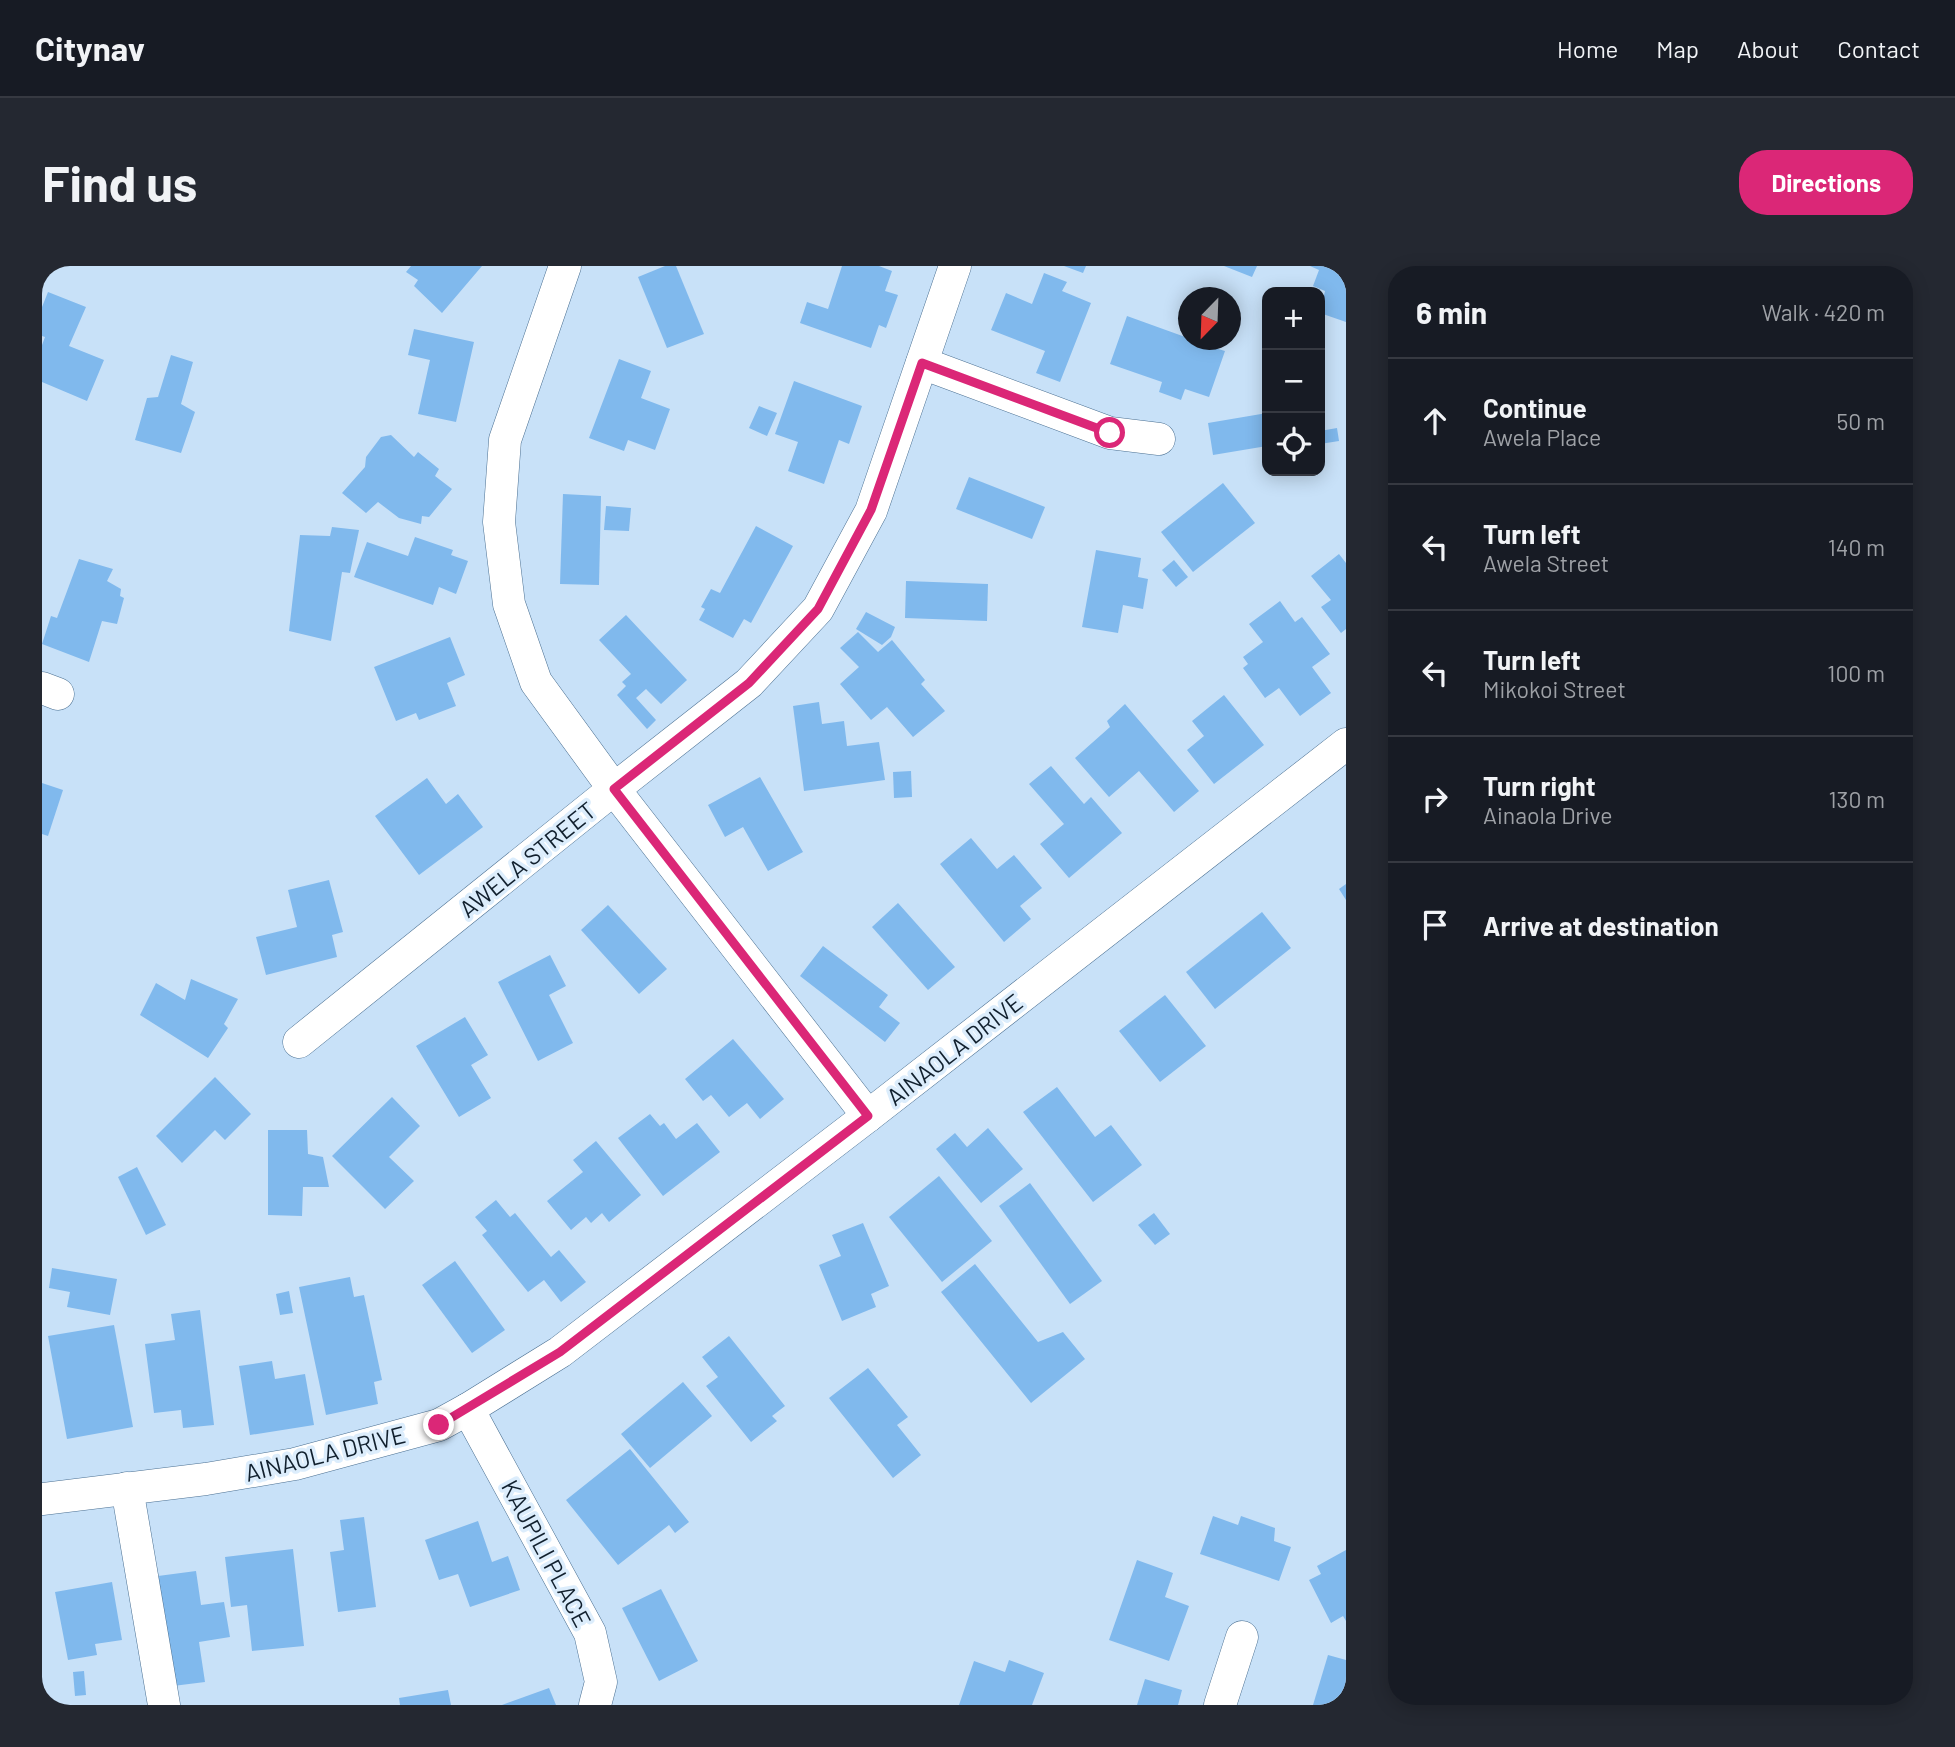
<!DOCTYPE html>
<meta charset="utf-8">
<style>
body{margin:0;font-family:Barlow,sans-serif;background:#242831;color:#f1f3f6}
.controls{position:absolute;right:21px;top:21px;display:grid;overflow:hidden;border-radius:14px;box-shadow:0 4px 18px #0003}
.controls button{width:63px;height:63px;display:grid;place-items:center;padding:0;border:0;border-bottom:2px solid #363941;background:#171b24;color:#f1f3f6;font:35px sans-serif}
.compass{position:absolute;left:1136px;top:21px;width:63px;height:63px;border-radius:50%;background:#171b24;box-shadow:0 4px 18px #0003;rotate:203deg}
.stop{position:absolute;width:21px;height:21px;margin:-16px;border:5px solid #db2777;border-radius:50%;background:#fff}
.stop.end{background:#db2777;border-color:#fff;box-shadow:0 2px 7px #0008}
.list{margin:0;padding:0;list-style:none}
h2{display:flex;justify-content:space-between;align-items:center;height:91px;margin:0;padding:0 28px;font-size:30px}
h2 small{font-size:23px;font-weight:400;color:#9ea1a6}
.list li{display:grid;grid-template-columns:46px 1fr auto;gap:21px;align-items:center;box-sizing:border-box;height:126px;padding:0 28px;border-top:2px solid #363941}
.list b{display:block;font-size:26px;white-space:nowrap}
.list p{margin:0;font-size:23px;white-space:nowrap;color:#9ea1a6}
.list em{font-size:23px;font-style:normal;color:#9ea1a6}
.icon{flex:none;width:38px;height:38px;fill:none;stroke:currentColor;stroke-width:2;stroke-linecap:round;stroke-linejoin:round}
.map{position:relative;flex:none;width:1304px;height:1439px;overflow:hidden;border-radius:28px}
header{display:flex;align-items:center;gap:42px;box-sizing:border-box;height:98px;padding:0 35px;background:#171b24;border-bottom:2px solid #363941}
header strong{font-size:33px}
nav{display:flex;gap:38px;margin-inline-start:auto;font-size:24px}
.intro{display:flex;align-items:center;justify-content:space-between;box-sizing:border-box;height:168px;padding:0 42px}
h1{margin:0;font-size:49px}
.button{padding:18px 32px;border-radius:28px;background:#db2777;color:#fff;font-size:24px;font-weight:700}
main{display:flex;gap:42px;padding:0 42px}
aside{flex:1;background:#171b24;border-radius:28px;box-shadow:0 4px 18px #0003}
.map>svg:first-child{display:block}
</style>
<header>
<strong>Citynav</strong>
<nav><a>Home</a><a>Map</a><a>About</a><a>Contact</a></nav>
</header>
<div class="intro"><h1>Find us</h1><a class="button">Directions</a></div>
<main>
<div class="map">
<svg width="1304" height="1439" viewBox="0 0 1304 1439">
<rect width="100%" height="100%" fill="#c8e1f8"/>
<g fill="#80b9ed">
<path d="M369,0H440L400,47L372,20L376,14L364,6Z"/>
<path d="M623,0H634L662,68L625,82L596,11Z"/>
<path d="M800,0H837L850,5L843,25L856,29L844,62L837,59L829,82L758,57L765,36L786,43Z"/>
<path d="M1022,0H1044L1041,7Z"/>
<path d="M1182,0H1215L1210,11Z"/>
<path d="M1268,0H1304V56L1278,47L1283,25L1271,20L1277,4Z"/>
<path d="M1002,7L1025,16L1020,25L1049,37L1018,116L994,107L1003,85L949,64L964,27L990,38Z"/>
<path d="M6,26L44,41L27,80L62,94L45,135L0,116V79L3,71L0,70V41Z"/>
<path d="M1085,50L1146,72V74L1183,85L1167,131L1143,123L1139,134L1117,126L1120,116L1068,98Z"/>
<path d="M372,63L432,76L414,156L376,148L388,94L366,89Z"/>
<path d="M129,89L151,96L139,138L153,146L139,187L93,174L105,132L116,131Z"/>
<path d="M577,93L609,105L599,132L628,143L613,184L586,174L582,185L547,172Z"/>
<path d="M752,115L820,140L807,178L797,174L782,218L746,205L756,176L733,168Z"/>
<path d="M717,140L735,147L725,170L707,162Z"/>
<path d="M1225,147V180L1171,189L1166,157Z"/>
<path d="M1295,162L1297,175L1278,178V165Z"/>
<path d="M349,169L372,191L376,186L397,203L393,210L410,223L387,251L380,250L379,258L357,252L336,236L324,247L300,227L323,201L324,191L339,171Z"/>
<path d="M927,211L1003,241L990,273L914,243Z"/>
<path d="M1181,217L1213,257L1151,306L1119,266Z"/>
<path d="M521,228L559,230L557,319L518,318Z"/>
<path d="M564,240L589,242L587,265L562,264Z"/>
<path d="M714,260L751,280L709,357L702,353L691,372L657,354L663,343L659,341L669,323L678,327Z"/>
<path d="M290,261L317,264L308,307L300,306L289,375L247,365L258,269L288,270Z"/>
<path d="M373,271L411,284L409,289L426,295L414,328L397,321L391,339L312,311L325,276L366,290Z"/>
<path d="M1054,284L1099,292L1096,311L1106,313L1101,343L1081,339L1076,367L1040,361Z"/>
<path d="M1297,288L1304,297V363L1299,367L1279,341L1289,334L1269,310Z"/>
<path d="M37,293L71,303L65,315L79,323L78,330L82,332L75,358L60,355L47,396L0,378L9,350L15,352Z"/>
<path d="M1132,294L1146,311L1134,321L1120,304Z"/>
<path d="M864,315L946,318L945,355L863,352Z"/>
<path d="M1238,335L1253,356L1260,351L1288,388L1270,401L1289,427L1258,450L1237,422L1223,432L1201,402L1206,398L1201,391L1221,376L1207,358Z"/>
<path d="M824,346L853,361L849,371L840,379L814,363Z"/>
<path d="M584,349L645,414L619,438L604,423L594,432L614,454L605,463L575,429L584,420L580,416L589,408L557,374Z"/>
<path d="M816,366L836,386L850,374L883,414L879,418L903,445L871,471L845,441L829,454L798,418L817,401L798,382Z"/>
<path d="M408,371L423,409L405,417L414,440L377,454L374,447L354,455L332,401Z"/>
<path d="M1182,429L1222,479L1172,518L1145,484L1162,470L1150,455Z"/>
<path d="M777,436L780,458L802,455L805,480L837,476L843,514L762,525L751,440Z"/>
<path d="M1083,438L1157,525L1132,546L1097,505L1067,531L1033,492L1068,461L1065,455Z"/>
<path d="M1009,500L1042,538L1049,531L1080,567L1027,612L998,578L1022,558L987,518Z"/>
<path d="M869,505L870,531L852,532L851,506Z"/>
<path d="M718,511L761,586L726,605L701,561L683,571L666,539Z"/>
<path d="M385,512L404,538L416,528L441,561L377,609L333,550Z"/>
<path d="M0,517L21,524L6,570L0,568Z"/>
<path d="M929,572L955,603L972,589L1000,622L978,640L989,653L962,676L898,598Z"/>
<path d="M287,614L301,666L290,669L295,691L224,709L214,671L255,661L246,624Z"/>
<path d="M1304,618V634L1297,623Z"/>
<path d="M856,637L913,701L886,724L830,661Z"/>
<path d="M566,639L625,703L597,728L539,664Z"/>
<path d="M1220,646L1249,682L1173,743L1144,706Z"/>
<path d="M781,680L846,729L837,741L858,757L843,776L758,710Z"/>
<path d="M508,689L524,720L507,729L531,777L496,795L456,716Z"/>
<path d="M149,713L196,733L182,758L186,762L166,792L98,749L114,717L143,734Z"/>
<path d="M1123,729L1164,780L1118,816L1077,765Z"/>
<path d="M423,751L446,789L429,799L449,832L417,851L374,780Z"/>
<path d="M691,773L742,833L718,853L705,837L687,851L669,829L661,835L643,813Z"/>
<path d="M173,811L209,848L183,874L173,864L140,897L114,870Z"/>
<path d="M1015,821L1053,871L1069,859L1100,899L1051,936L981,846Z"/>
<path d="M350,831L378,860L347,891L372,915L343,943L290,890Z"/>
<path d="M608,848L618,860L622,857L634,873L655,857L678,886L621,930L576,872Z"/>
<path d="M946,862L981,903L939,937L894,883L913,867L925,881Z"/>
<path d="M226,864H265L266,888L281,891L287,921H261L260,950L226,949Z"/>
<path d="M554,875L599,929L567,956L560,947L549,957L544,951L529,964L505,935L541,906L531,894Z"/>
<path d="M95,901L124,959L104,969L76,911Z"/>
<path d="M897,910L950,975L900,1016L847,951Z"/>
<path d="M988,917L1060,1015L1028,1038L957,940Z"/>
<path d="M454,934L468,951L473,947L509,991L517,984L544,1016L519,1036L502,1014L486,1026L440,969L445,965L433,951Z"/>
<path d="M1112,947L1128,968L1113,979L1096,959Z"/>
<path d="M821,957L847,1020L829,1028L834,1041L800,1055L777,999L799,990L790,969Z"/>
<path d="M413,995L463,1064L430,1087L380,1019Z"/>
<path d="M933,998L996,1076L1021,1066L1043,1093L989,1137L899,1026Z"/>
<path d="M10,1002L75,1013L68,1049L25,1041L28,1026L7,1022Z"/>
<path d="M308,1011L312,1031L322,1029L340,1114L332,1116L336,1138L284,1149L257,1021Z"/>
<path d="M247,1025L251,1047L238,1049L234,1028Z"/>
<path d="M158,1044L172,1159L141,1162L139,1144L112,1147L103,1078L133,1074L129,1048Z"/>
<path d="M72,1059L91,1161L25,1173L6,1070Z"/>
<path d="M687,1070L743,1140L730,1150L735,1155L709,1176L664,1120L676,1111L660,1091Z"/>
<path d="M230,1095L233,1113L263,1108L272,1159L208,1169L197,1100Z"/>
<path d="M826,1102L866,1151L855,1159L879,1189L851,1212L787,1132Z"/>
<path d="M641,1116L670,1150L608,1202L579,1168Z"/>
<path d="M588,1183L647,1256L633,1267L627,1259L576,1299L524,1234Z"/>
<path d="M1171,1250L1196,1259L1199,1250L1233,1262L1232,1275L1249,1281L1237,1315L1158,1288Z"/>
<path d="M322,1251L334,1341L296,1346L288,1286L302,1284L298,1254Z"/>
<path d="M436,1255L450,1296L466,1290L478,1324L428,1341L416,1308L397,1314L383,1274Z"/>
<path d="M251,1283L262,1380L210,1385L205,1339L189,1341L183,1291Z"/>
<path d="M1304,1284V1355L1301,1350L1289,1357L1267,1314L1279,1308L1275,1300Z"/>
<path d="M1095,1294L1131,1307L1123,1331L1147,1340L1127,1395L1067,1374Z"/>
<path d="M154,1305L159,1339L182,1336L188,1371L157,1376L163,1416L131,1420L116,1310Z"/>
<path d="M70,1316L80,1374L53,1378L55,1389L26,1394L13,1326Z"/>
<path d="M619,1323L656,1395L617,1415L580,1342Z"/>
<path d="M1286,1389L1304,1394V1439H1271Z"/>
<path d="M967,1394L1002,1407L990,1439H917L932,1395L963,1406Z"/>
<path d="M42,1405L44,1429L33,1430L31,1406Z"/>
<path d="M1103,1413L1140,1424L1136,1439H1095Z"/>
<path d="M507,1422L514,1439H460Z"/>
<path d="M406,1424L409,1439H358L357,1432Z"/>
</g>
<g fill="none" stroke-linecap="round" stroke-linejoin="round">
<g stroke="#4b7092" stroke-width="33">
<g id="minor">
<path d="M523,0L463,174L457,256L467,338L494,416L572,523L826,850"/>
<path d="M880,97L1068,167L1117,173"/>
<path d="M0,422L16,428"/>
<path d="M257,776L572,523L707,417L776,343L829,245L913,0"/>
<path d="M426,1143L548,1367L559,1416L553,1439"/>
<path d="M85,1222L122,1439"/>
<path d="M0,1233L164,1213L253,1198L397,1159L426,1143L518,1086L826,850L1304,478"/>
<path d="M1178,1439L1200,1371"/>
</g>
</g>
<use href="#minor" stroke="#fff" stroke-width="32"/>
</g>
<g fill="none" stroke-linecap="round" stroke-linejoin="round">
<path stroke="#db2777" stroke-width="9" d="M397,1159L518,1086L826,850L572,523L707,417L776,343L829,244L880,97L1068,167"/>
</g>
<g text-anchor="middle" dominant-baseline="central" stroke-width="7" stroke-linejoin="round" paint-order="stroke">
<g font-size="24" fill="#11202e" stroke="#dcedfc">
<text transform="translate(485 593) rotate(-39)">AWELA STREET</text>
<text transform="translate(912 783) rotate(-38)">AINAOLA DRIVE</text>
<text transform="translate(283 1187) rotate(-14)">AINAOLA DRIVE</text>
<text transform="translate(505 1287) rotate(62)">KAUPILI PLACE</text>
</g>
</g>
</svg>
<div class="controls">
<button>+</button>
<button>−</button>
<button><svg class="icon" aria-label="locate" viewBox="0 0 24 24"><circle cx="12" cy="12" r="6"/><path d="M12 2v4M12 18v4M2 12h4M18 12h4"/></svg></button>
</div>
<svg class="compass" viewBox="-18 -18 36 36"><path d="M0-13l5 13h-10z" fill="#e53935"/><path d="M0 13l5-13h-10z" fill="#9ea1a6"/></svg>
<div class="stop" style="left:1068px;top:167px"></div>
<div class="stop end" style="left:397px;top:1159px"></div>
</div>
<aside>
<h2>6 min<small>Walk · 420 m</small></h2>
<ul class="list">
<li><svg class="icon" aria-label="ahead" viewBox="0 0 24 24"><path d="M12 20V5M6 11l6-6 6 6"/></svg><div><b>Continue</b><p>Awela Place</p></div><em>50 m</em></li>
<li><svg class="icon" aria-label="left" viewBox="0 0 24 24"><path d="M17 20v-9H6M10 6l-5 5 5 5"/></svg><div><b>Turn left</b><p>Awela Street</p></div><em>140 m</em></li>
<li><svg class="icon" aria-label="left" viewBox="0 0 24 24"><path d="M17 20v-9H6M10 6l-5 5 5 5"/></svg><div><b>Turn left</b><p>Mikokoi Street</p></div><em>100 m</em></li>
<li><svg class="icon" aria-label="right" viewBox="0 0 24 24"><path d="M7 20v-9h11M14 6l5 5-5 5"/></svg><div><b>Turn right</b><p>Ainaola Drive</p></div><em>130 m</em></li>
<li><svg class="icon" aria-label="arrive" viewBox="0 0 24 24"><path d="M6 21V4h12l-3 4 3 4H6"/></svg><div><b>Arrive at destination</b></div></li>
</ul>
</aside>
</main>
